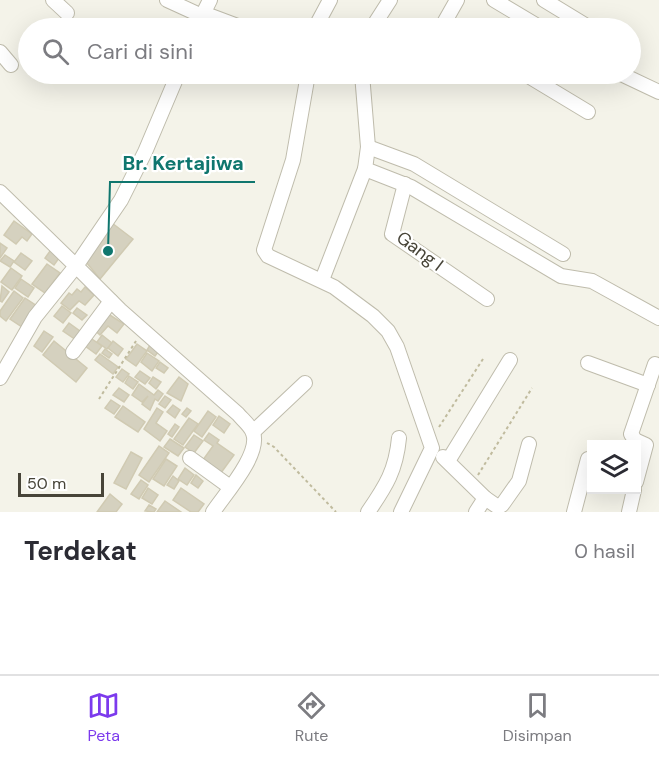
<!DOCTYPE html>
<html lang="id">
<style>
body{margin:0;font-family:"DM Sans",sans-serif;background:#f7f7f7;color:#2b2b33}
.controls{position:absolute;right:18px;bottom:18px;display:grid;overflow:hidden;border-radius:0px;box-shadow:0 6px 24px #0002}
.controls button{width:54px;height:54px;display:grid;place-items:center;padding:0;border:0;border-bottom:2px solid #e1e1e2;background:#fff;color:#2b2b33;font:30px sans-serif}
.scale{position:absolute;left:18px;bottom:15px;width:86px;box-sizing:border-box;padding-left:6px;border:3px solid #474438;border-top:0;font-size:16px;line-height:21px;white-space:nowrap;color:#474438;-webkit-text-stroke:4px #fff;paint-order:stroke}
.list{margin:0;padding:0;list-style:none}
h2{display:flex;justify-content:space-between;align-items:center;height:78px;margin:0;padding:0 24px;font-size:26px}
h2 small{font-size:20px;font-weight:400;color:#7c7c81}
.icon{flex:none;width:33px;height:33px;fill:none;stroke:currentColor;stroke-width:2;stroke-linecap:round;stroke-linejoin:round}
.map{position:relative;flex:none;width:659px;height:512px;overflow:hidden}
.search{position:absolute;background:#fff;box-shadow:0 6px 24px #0002;left:18px;right:18px;top:18px;height:66px;display:flex;align-items:center;gap:15px;box-sizing:border-box;padding:0 21px;border-radius:33px;color:#7c7c81;font-size:22px}
.sheet{height:162px;background:#fff}
nav{display:flex;justify-content:space-around;align-items:center;box-sizing:border-box;height:84px;border-top:2px solid #e1e1e2;background:#fff;font-size:16px;color:#7c7c81}
nav a{display:grid;justify-items:center;gap:3px}
nav .on{color:#7c3aed}
.map>svg:first-child{display:block}
</style>
<div class="map">
<svg width="659" height="512" viewBox="0 0 659 512">
<rect width="100%" height="100%" fill="#f4f3e9"/>
<g fill="#d5d1bf" stroke="#d0cab2" stroke-width="1.5">
<path d="M14,221L32,234L27,241L22,237L16,244L4,235Z"/>
<path d="M112,223L133,239L100,279L86,262Z"/>
<path d="M0,243L7,248L0,258Z"/>
<path d="M53,247L62,254L54,265L45,258Z"/>
<path d="M21,253L32,261L25,270L14,262Z"/>
<path d="M5,255L14,261L10,267L0,261Z"/>
<path d="M47,264L60,273L45,293L32,284Z"/>
<path d="M11,268L22,276L12,290L1,282Z"/>
<path d="M21,279L34,288L28,297L15,288Z"/>
<path d="M2,286L9,292L2,302L0,301Z"/>
<path d="M85,287L94,295L85,305L79,301L70,310L61,303L69,293L72,295L77,289L81,292Z"/>
<path d="M14,291L23,298L6,321L0,316V311Z"/>
<path d="M25,298L37,306L22,327L10,319Z"/>
<path d="M62,306L71,313L63,323L54,316Z"/>
<path d="M77,308L87,315L82,320L73,313Z"/>
<path d="M105,312L124,324L117,333L108,326L100,335L92,328Z"/>
<path d="M69,323L84,334L79,342L63,331Z"/>
<path d="M44,331L53,337L42,352L34,346Z"/>
<path d="M86,335L102,346L96,354L81,343Z"/>
<path d="M102,335L112,343L107,349L97,342Z"/>
<path d="M54,341L87,368L76,382L43,355Z"/>
<path d="M113,341L123,349L118,356L108,348Z"/>
<path d="M137,344L147,351L136,366L126,359Z"/>
<path d="M150,345L159,351L155,356L147,350Z"/>
<path d="M105,349L112,354L109,358L102,353Z"/>
<path d="M147,353L159,361L152,371L141,362Z"/>
<path d="M100,354L118,367L113,374L95,360Z"/>
<path d="M160,362L168,368L164,373L156,368Z"/>
<path d="M122,369L129,374L123,382L116,377Z"/>
<path d="M140,371L150,378L145,384L135,377Z"/>
<path d="M129,376L138,382L133,389L125,383Z"/>
<path d="M153,377L161,382L156,389L149,383Z"/>
<path d="M179,377L188,384L181,401L167,393Z"/>
<path d="M139,384L154,395L158,390L163,394L158,401L155,399L150,410L142,404L148,396L142,402L132,395Z"/>
<path d="M119,388L129,395L124,402L113,395Z"/>
<path d="M165,396L171,400L165,408L159,404Z"/>
<path d="M111,400L120,406L114,414L105,408Z"/>
<path d="M173,405L180,410L175,418L167,412Z"/>
<path d="M123,406L145,422L138,432L115,417Z"/>
<path d="M157,408L163,412L156,423L167,431L160,441L144,429Z"/>
<path d="M187,408L191,411L186,417L182,414Z"/>
<path d="M208,411L216,417L202,437L194,431Z"/>
<path d="M219,416L230,424L224,433L213,425Z"/>
<path d="M189,418L198,424L183,445L174,439Z"/>
<path d="M175,424L179,427L172,437L168,434Z"/>
<path d="M209,433L219,440L217,443L234,455L218,477L200,464L213,446L204,440Z"/>
<path d="M194,435L203,441L194,453L185,447Z"/>
<path d="M170,439L184,448L178,456L164,447Z"/>
<path d="M159,446L169,453L149,482L139,475Z"/>
<path d="M131,452L142,458L126,489L114,483Z"/>
<path d="M166,459L177,466L164,486L153,479Z"/>
<path d="M185,468L194,475L187,485L178,479Z"/>
<path d="M196,475L203,481L198,488L191,483Z"/>
<path d="M173,476L179,481L174,489L167,485Z"/>
<path d="M141,480L148,485L139,499L131,494Z"/>
<path d="M148,488L158,495L152,504L142,498Z"/>
<path d="M181,488L204,504L198,512H191L173,500Z"/>
<path d="M110,494L122,504L116,512H97Z"/>
<path d="M165,501L181,512H157Z"/>
<path d="M149,505L156,509L154,512L145,511Z"/>
</g>
<g fill="none" stroke-linecap="round" stroke-linejoin="round">
<g stroke="#bfbcac" stroke-width="16">
<g id="minor">
<path d="M53,0L67,13"/>
<path d="M167,0L202,16"/>
<path d="M494,0L541,28"/>
<path d="M544,0L590,28"/>
<path d="M203,13L243,28"/>
<path d="M196,28L210,0"/>
<path d="M315,28L330,0"/>
<path d="M372,28L390,0"/>
<path d="M451,28L444,23L457,0"/>
<path d="M0,52L11,65"/>
<path d="M178,74L145,152L121,200L76,266L120,310L238,414C242,419 251,426 253,433C261,454 225,494 213,512"/>
<path d="M308,74L293,160L264,250L268,256L334,287L373,316L388,331L397,347L432,448L401,512"/>
<path d="M525,74L588,112"/>
<path d="M621,74L659,92"/>
<path d="M368,147L414,164L563,254"/>
<path d="M365,169L411,187L561,276L592,281L659,318"/>
<path d="M405,184L392,234L487,299"/>
<path d="M0,192L76,266L35,317L0,378"/>
<path d="M322,280L365,169L368,147L362,74"/>
<path d="M73,352L111,301"/>
<path d="M588,363L648,385"/>
<path d="M253,432L305,383"/>
<path d="M443,457L485,498L476,512"/>
<path d="M190,458L230,487"/>
<path d="M448,461L510,360"/>
<path d="M636,482L646,445L635,440L631,434L655,364"/>
<path d="M485,498L498,507L502,505L519,481L529,444"/>
<path d="M368,512C386,486 396,470 399,438"/>
<path d="M574,512L588,459"/>
<path d="M629,512L634,490"/>
</g>
</g>
<g stroke="#c0bb9e" stroke-width="2" stroke-dasharray="3 3" stroke-linecap="butt">
<path d="M95,24L104,28"/>
<path d="M373,74L388,77"/>
<path d="M99,399L136,341"/>
<path d="M439,427L483,359"/>
<path d="M267,443L274,447L336,512"/>
<path d="M478,475L532,388"/>
</g>
<use href="#minor" stroke="#fff" stroke-width="14"/>
</g>
<g text-anchor="middle" dominant-baseline="central" stroke-width="4.5" stroke-linejoin="round" paint-order="stroke">
<g font-size="18" fill="#474438" stroke="#fff">
<text transform="translate(420 251) rotate(37)">Gang I</text>
</g>
</g>
<path fill="none" stroke="#0f766e" stroke-width="2" d="M108 251L110 182H255"/>
<circle fill="#0f766e" stroke="#fff" stroke-width="2" cx="108" cy="251" r="6"/>
<g font-size="20" text-anchor="middle" font-weight="bold" fill="#0f766e" stroke="#fff" stroke-width="4.5" stroke-linejoin="round" paint-order="stroke">
<text x="183" y="170">Br. Kertajiwa</text>
</g>
</svg>
<div class="controls">
<button><svg class="icon" aria-label="layers" viewBox="0 0 24 24"><path d="M12 4l9 5-9 5-9-5zM3 14l9 5 9-5"/></svg></button>
</div>
<div class="scale">50 m</div>
<div class="search"><svg class="icon" aria-label="search" viewBox="0 0 24 24"><circle cx="10" cy="10" r="6"/><path d="M15 15l6 6"/></svg>Cari di sini</div>
</div>
<section class="sheet">
<h2>Terdekat<small>0 hasil</small></h2>
<ul class="list">
</ul>
</section>
<nav>
<a class="on"><svg class="icon" aria-label="map" viewBox="0 0 24 24"><path d="M3 6l6-2 6 2 6-2v14l-6 2-6-2-6 2zM9 4v14M15 6v14"/></svg>Peta</a>
<a><svg class="icon" aria-label="directions" viewBox="0 0 24 24"><path d="M12 3l9 9-9 9-9-9zM9 14v-3h6M13 9l2 2-2 2"/></svg>Rute</a>
<a><svg class="icon" aria-label="saved" viewBox="0 0 24 24"><path d="M7 4h10v16l-5-4-5 4z"/></svg>Disimpan</a>
</nav>
